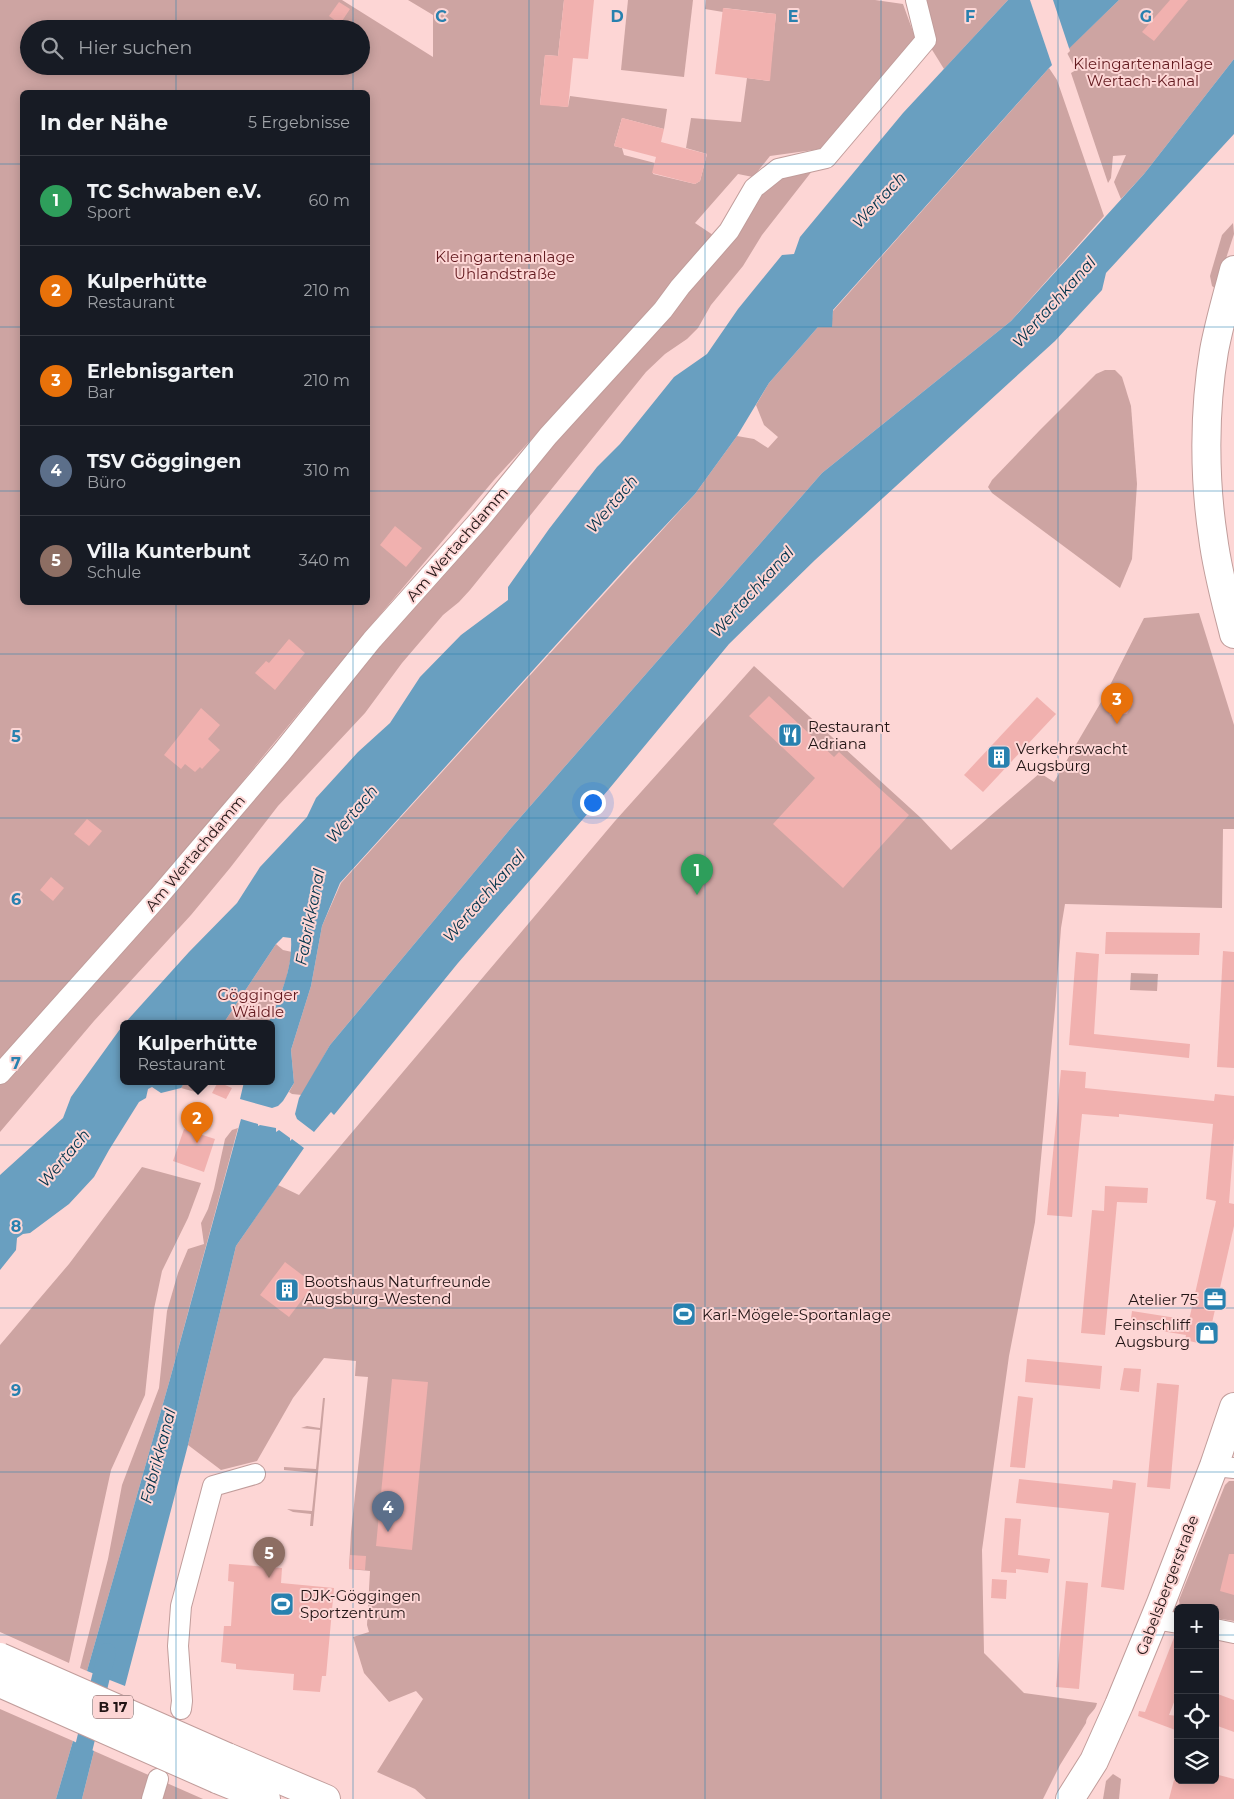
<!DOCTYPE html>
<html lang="de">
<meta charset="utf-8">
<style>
body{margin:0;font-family:Montserrat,sans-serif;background:#242831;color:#f1f3f6}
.controls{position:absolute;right:15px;bottom:15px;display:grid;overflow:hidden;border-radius:8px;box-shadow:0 2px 12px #0003}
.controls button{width:45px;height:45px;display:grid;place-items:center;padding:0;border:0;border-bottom:1px solid #363941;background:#171b24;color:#f1f3f6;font:25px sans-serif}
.you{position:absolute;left:592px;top:802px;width:18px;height:18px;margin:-12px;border:4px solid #fff;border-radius:50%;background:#1a73e8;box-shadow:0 0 0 8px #1a73e833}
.badge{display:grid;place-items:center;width:32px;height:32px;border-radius:50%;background:#2881af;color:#fff;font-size:16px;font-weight:700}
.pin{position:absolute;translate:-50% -41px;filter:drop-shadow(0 1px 2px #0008)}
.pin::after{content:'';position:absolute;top:26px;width:18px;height:15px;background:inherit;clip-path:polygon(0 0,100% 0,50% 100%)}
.popup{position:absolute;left:120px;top:1020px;width:155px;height:65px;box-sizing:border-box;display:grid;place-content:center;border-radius:8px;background:#171b24;filter:drop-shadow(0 1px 4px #0005);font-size:16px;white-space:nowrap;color:#9ea1a6}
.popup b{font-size:19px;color:#f1f3f6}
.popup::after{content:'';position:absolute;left:50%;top:100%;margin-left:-10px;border:10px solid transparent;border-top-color:#171b24}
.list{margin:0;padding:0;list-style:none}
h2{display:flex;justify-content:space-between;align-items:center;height:65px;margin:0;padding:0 20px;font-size:21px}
h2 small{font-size:16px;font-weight:400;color:#9ea1a6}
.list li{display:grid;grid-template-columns:32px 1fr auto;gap:15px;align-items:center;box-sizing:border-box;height:90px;padding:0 20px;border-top:1px solid #363941}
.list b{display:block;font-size:19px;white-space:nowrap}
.list p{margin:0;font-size:16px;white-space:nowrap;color:#9ea1a6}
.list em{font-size:16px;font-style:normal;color:#9ea1a6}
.icon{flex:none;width:28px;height:28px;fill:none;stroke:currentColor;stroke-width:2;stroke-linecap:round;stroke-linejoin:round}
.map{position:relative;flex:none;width:1234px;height:1799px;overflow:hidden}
.search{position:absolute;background:#171b24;box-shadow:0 2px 12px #0003;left:20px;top:20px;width:350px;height:55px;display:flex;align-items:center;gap:12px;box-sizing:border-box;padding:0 18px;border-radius:28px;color:#9ea1a6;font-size:19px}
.panel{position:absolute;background:#171b24;box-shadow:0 2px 12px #0003;left:20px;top:90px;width:350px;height:515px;border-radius:8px}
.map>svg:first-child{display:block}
</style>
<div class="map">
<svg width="1234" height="1799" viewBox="0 0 1234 1799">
<rect width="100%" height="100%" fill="#fdd6d5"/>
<g fill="#cda4a2" fill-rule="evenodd">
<path d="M0,0H342L433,57V15L408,0H564L558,56L545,55L540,104L568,107L570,96L667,109L664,129L622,118L614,146L622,148L624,155L655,163L653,174L695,184L700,181L707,154L686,148L691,118L741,122L747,78L769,81L776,14L724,8L723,12L705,9L706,0H875L903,4L916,40L828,148L770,156L753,177L738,174L695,223L713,235L636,325L494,480L363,635L158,884L0,1064ZM29,29H361V66H29ZM22,92H368V602H22Z"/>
<path d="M628,0H693L684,77L621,70Z"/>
<path d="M917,0H1008L944,69L926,40Z"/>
<path d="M1119,0H1234V59L1144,174L1121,199L1114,182L1126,155L1113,156L1111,178L1108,183L1071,73L1076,70L1066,51Z"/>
<path d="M1049,68L1057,80L1104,216L1011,321L822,473L511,828L330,1045L302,1095L292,1094L289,1092L294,1083L291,1050L311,986L322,926L341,883L695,494L737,436L754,439L768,448L778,437L764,425L756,405L769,383L818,327L831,326L833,311Z"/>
<path d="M816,166L762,235L743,266L711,305L698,328L687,339L665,354L646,372L470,590L459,602L443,615L402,663L365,713L278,806L230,868L191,915L94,1021L0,1132V1081L743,216L775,176Z"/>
<path d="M1233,223L1234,234L1216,289L1212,286L1210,276L1222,235Z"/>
<path d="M1105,370H1115L1122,377L1131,406L1137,484L1132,559L1120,588L992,493L988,487L992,480L1040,430L1096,374Z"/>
<path d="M1199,613L1234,725V829H1223L1222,908L1065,904L1061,928L1055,1009L1035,1222L1009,1356L982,1550L984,1653L1024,1693L1097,1703C1096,1711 1086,1715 1086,1723L1060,1765L1043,1799H426L415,1789L377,1772L423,1699L416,1691L389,1702L364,1673L353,1637L369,1632L367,1625L370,1571L349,1569L351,1532L368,1377L355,1376L356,1361L324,1358L293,1398L257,1461L221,1470L188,1445L236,1246L278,1185L299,1195L615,821L754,666L921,818L951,850L1040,773L1054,782L1104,697L1144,618Z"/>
<path d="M276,944L283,950L292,952L286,980L268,1024H260L241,1017L237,1024H223Z"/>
<path d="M1131,973L1158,974L1157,991L1130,990Z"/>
<path d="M185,1082H205L199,1093L181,1088Z"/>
<path d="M238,1128L170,1379L87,1671L80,1668L108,1559L122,1485L159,1388L167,1311L178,1273L188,1249L204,1244L201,1223L208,1209L214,1189L225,1139L232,1130Z"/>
<path d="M142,1167L201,1183L188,1218L162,1271L154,1309L145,1395L111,1470L69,1663L0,1632V1345L69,1264Z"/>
<path d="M323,1398H325L313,1526H310L311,1514L293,1512L287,1509L312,1511L316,1473L284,1470V1467L316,1469L320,1430L301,1428L307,1426L320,1428Z"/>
<path d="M1229,1481H1234V1621L1215,1618V1608H1180L1179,1600L1225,1485Z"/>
<path d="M0,1709L73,1741L56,1799H0Z"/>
<path d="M94,1751L203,1799H82Z"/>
<path d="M1113,1774L1121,1779L1119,1799H1103L1106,1781Z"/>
</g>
<g fill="#699fc0">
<path d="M1008,0H1119L1049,68L833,310L832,327H818L769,383L737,436L695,494L632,561L340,883L322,926L311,986L291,1050L294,1083L283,1101L278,1106L272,1108L240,1099L244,1082H271V1024H268C280,996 293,969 291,938L283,937L276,944L223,1024H124L189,952L237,903L260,867L307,817L316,798L358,752L390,723L420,677L461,635L508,600V587L549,529L597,467L620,444L674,377L707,354L738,309L782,255L794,254L800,237L903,113Z"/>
<path d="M1234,59V134L1106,273L1102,290L1055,341L815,560L729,644L609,789L458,963L334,1115L331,1112L314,1132L297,1119L295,1114L299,1098L330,1045L511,828L822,473L1011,321L1144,174Z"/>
<path d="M123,1025V1082H185L181,1088L161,1093L152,1087L148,1089L146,1098L139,1102L109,1150L94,1177L69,1204L30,1233L23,1234L17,1238L16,1250L0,1270V1175L63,1118L71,1097Z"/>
<path d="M241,1119L258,1124V1126L260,1125L276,1128V1132L279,1130L290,1138V1141L292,1139L304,1148L236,1246L188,1445L125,1686L87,1671L170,1379Z"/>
<path d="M73,1741L94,1751L82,1799H56Z"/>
</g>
<path fill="#fdd6d5" d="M1030,0H1053L1070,51L1053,68Z"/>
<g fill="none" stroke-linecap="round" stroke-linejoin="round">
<path stroke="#699fc0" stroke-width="18" d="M68,1799L84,1747L107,1652"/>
</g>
<g fill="#f1b1af">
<path d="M564,0H594L588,59L573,58L568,107L540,105L545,55L558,56Z"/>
<path d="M1170,0H1188L1154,41L1142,32Z"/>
<path d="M339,2L350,9L340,24L329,16Z"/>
<path d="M723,8L776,14L770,81L715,74Z"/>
<path d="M622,118L664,129L661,142L707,154L700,181L695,184L652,173L656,157L614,146Z"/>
<path d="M395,526L422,548L406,567L380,545Z"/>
<path d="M289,639L305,653L275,690L255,673L266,661L269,663Z"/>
<path d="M1125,689L1133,703L1127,714L1110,715L1106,705L1113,690Z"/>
<path d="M769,696L834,757L839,752L909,815L843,888L773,824L815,778L749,716Z"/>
<path d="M1037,697L1056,714L983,792L964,775Z"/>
<path d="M201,708L220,725L208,739L220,750L202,769L200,767L195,772L185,764L181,769L164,755Z"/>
<path d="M87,819L102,831L89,846L74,834Z"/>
<path d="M51,877L64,888L53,901L40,890Z"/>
<path d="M1106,932L1200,933L1199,955L1105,954Z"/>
<path d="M1223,951L1234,952V1068L1217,1067Z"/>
<path d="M1076,952L1099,954L1094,1034L1190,1044L1189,1058L1069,1045Z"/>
<path d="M1061,1070L1086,1072L1085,1088L1214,1101L1215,1094L1234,1096V1138L1229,1203L1234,1204V1226L1207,1345L1185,1340L1186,1335L1130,1326L1132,1311L1189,1320L1216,1201L1206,1199L1213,1124L1119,1114V1117L1082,1114L1072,1217L1047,1215Z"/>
<path d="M218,1082L232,1088L226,1099L212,1093Z"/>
<path d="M184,1129L215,1139L204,1172L173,1161Z"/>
<path d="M1105,1186L1148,1188L1147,1203L1117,1202L1105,1335L1081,1333L1092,1210L1104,1211Z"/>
<path d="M285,1262L314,1284L289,1317L260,1295Z"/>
<path d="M1027,1359L1102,1366L1100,1389L1025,1382Z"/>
<path d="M1124,1368L1141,1369L1139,1392L1120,1390Z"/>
<path d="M392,1379L428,1382L412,1550L376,1546Z"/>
<path d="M1157,1383L1179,1385L1170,1489L1147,1487Z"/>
<path d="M1018,1396L1033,1398L1025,1468L1010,1467Z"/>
<path d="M1019,1479L1112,1489L1113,1480L1136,1483L1124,1590L1101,1587L1109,1513L1016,1503Z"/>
<path d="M1005,1518L1021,1519L1018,1555L1050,1559L1048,1573L1016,1569V1573L1001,1572Z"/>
<path d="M1229,1554H1234V1595L1220,1591Z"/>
<path d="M350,1555L366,1556L365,1570L349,1569Z"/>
<path d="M229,1564L282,1568L281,1583L334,1588L326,1676H322L320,1692L293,1690L294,1674L236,1669V1664L221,1662L224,1626H231L234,1582L228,1581Z"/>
<path d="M992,1579L1007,1580L1006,1599L991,1598Z"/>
<path d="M1066,1581L1088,1583L1079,1689L1056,1687Z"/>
<path d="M1175,1635H1178V1692L1169,1715L1178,1716V1731L1138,1716L1139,1711L1145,1712Z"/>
<path d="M1215,1693L1234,1700V1732L1215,1725Z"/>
<path d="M1215,1774L1234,1779V1799H1169L1174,1780H1215Z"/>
</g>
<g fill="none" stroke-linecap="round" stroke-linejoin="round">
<g stroke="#c19d9b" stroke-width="22">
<g id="street">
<path d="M0,1074L159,896L281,753L372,640L481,518L548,436L663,310L680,287L729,231L754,188L778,169L826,158L926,40L916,0"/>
<path d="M1214,1466L1234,1468"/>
<path d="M1154,1619L1178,1623"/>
<path d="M1215,1629L1234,1633"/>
<path d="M181,1709L182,1701L178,1646L181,1606L213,1486L255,1474"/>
<path d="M152,1799L158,1779"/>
</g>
</g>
<g stroke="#c19d9b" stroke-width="30">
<g id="secondary">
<path d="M1234,270C1227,297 1219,324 1214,351C1204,410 1204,478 1213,537C1217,570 1226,602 1234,634"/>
<path d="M1070,1799L1094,1761L1119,1705L1161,1603L1214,1466L1234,1407"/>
</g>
</g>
<g stroke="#c19d9b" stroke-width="30">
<g id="highway">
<path d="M227,1757L326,1799"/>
<path d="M217,1779L266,1799"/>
</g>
</g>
<use href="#street" stroke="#fff" stroke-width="20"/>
<use href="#secondary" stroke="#fff" stroke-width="28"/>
<use href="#highway" stroke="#fff" stroke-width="28"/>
<g stroke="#c19d9b" stroke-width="30" stroke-linecap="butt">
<g id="highway-bridge">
<path d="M0,1657L227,1757"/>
<path d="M0,1683L217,1779"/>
</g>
</g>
<use href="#highway-bridge" stroke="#fff" stroke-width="28"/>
</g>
<path fill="none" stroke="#2881af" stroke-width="1" stroke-opacity="0.55" d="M176,0V29M353,0V29M529,0V1799M705,0V1799M881,0V1799M1058,0V1799M176,66V92M353,66V92M0,164H22M368,164H1234M0,327H22M368,327H1234M0,491H22M368,491H1234M176,602V1799M353,602V1799M0,654H1234M0,818H1234M0,981H1234M0,1145H1234M0,1308H1234M0,1472H1234M0,1635H1178M1215,1635H1234"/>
<defs>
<g id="restaurant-square" transform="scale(1.25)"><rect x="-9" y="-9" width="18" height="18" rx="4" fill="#2881af" stroke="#fdd6d5"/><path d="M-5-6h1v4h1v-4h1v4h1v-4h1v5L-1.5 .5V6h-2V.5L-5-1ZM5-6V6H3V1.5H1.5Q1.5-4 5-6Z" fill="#fff"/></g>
<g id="building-square" transform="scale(1.25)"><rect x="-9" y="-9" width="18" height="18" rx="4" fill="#2881af" stroke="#fdd6d5"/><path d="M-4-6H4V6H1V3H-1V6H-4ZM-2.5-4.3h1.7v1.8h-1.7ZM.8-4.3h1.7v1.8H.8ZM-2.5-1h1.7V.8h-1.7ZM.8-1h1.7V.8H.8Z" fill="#fff"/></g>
<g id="office-square" transform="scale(1.25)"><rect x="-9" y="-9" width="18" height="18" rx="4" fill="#2881af" stroke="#fdd6d5"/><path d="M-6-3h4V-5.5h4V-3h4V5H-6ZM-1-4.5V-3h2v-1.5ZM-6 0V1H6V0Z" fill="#fff"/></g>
<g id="stadium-square" transform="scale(1.25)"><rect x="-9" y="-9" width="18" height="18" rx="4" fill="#2881af" stroke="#fdd6d5"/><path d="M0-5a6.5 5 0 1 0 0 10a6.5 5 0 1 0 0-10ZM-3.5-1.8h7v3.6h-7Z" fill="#fff"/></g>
<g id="shop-square" transform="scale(1.25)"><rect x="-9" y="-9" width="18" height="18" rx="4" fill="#2881af" stroke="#fdd6d5"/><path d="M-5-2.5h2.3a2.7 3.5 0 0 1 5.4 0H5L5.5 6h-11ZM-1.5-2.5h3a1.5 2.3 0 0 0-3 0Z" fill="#fff"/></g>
</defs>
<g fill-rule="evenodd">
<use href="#restaurant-square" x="790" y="735"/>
<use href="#building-square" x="999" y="757"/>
<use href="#building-square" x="287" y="1290"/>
<use href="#office-square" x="1215" y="1299"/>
<use href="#stadium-square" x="684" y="1314"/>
<use href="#shop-square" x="1207" y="1333"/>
<use href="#stadium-square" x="282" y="1604"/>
</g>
<g text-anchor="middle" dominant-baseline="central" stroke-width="4" stroke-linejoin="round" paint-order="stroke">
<rect fill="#fdd6d5" stroke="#644f4f" stroke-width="1" x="93" y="1695.5" width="40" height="23" rx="4"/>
<g font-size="14" font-weight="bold" fill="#221515">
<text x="113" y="1707">B 17</text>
</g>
<g font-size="15" fill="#631a1f" stroke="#fdd6d5">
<text x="1143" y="63">Kleingartenanlage<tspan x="1143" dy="17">Wertach-Kanal</tspan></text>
<text x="505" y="256">Kleingartenanlage<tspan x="505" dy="17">Uhlandstraße</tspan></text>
<text x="258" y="994">Gögginger<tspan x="258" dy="17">Wäldle</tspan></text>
</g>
<g font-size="15" fill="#221515" stroke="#fdd6d5">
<text transform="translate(457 544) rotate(-49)">Am Wertachdamm</text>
<text transform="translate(195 853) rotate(-50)">Am Wertachdamm</text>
<text transform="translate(1167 1585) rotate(-69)">Gabelsbergerstraße</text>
</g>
<g font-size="15" fill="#221515" stroke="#fdd6d5" text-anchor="start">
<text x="808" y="726">Restaurant<tspan x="808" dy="17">Adriana</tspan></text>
<text x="1016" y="748">Verkehrswacht<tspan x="1016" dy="17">Augsburg</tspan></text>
<text x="304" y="1281">Bootshaus Naturfreunde<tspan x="304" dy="17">Augsburg-Westend</tspan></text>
<text x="1198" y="1299" text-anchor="end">Atelier 75</text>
<text x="702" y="1314">Karl-Mögele-Sportanlage</text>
<text x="1190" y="1324" text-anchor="end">Feinschliff<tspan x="1190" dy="17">Augsburg</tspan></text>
<text x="300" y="1595">DJK-Göggingen<tspan x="300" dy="17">Sportzentrum</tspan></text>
</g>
<g font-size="16" font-style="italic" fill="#03334a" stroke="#fdd6d5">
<text transform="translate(879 200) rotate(-47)">Wertach</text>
<text transform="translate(1054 302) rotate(-48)">Wertachkanal</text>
<text transform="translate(612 504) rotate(-50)">Wertach</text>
<text transform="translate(752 592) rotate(-48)">Wertachkanal</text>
<text transform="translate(352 814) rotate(-50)">Wertach</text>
<text transform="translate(484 896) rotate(-49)">Wertachkanal</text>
<text transform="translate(310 917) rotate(-79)">Fabrikkanal</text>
<text transform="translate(64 1158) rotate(-50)">Wertach</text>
<text transform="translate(158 1456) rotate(-75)">Fabrikkanal</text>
</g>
</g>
<g font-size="16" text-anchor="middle" font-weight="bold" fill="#2881af" stroke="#fdd6d5" stroke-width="4" stroke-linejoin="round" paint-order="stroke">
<text x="441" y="22">C</text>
<text x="617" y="22">D</text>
<text x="793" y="22">E</text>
<text x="970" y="22">F</text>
<text x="1146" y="22">G</text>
<text x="16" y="742">5</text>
<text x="16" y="905">6</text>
<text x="16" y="1069">7</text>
<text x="16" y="1232">8</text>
<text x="16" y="1396">9</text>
</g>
</svg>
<div class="controls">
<button>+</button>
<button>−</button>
<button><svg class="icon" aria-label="locate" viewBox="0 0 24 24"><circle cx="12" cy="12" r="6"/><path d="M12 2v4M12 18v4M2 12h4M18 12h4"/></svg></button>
<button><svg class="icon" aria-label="layers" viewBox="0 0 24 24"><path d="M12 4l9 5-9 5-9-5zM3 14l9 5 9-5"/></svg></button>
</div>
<div class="you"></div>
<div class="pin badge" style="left:697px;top:895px;background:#2e9e5b">1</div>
<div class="pin badge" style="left:197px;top:1143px;background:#e8710a">2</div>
<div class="popup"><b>Kulperhütte</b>Restaurant</div>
<div class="pin badge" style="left:1117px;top:724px;background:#e8710a">3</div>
<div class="pin badge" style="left:388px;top:1532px;background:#5c6f8a">4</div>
<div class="pin badge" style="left:269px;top:1578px;background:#8d6e63">5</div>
<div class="search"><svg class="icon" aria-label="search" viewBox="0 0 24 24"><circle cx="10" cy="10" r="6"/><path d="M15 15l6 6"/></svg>Hier suchen</div>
<section class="panel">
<h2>In der Nähe<small>5 Ergebnisse</small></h2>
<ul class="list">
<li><span class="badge" style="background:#2e9e5b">1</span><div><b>TC Schwaben e.V.</b><p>Sport</p></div><em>60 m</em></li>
<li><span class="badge" style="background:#e8710a">2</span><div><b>Kulperhütte</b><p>Restaurant</p></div><em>210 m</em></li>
<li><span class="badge" style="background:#e8710a">3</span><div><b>Erlebnisgarten</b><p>Bar</p></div><em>210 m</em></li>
<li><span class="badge" style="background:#5c6f8a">4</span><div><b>TSV Göggingen</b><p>Büro</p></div><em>310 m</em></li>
<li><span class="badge" style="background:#8d6e63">5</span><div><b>Villa Kunterbunt</b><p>Schule</p></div><em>340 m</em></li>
</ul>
</section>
</div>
